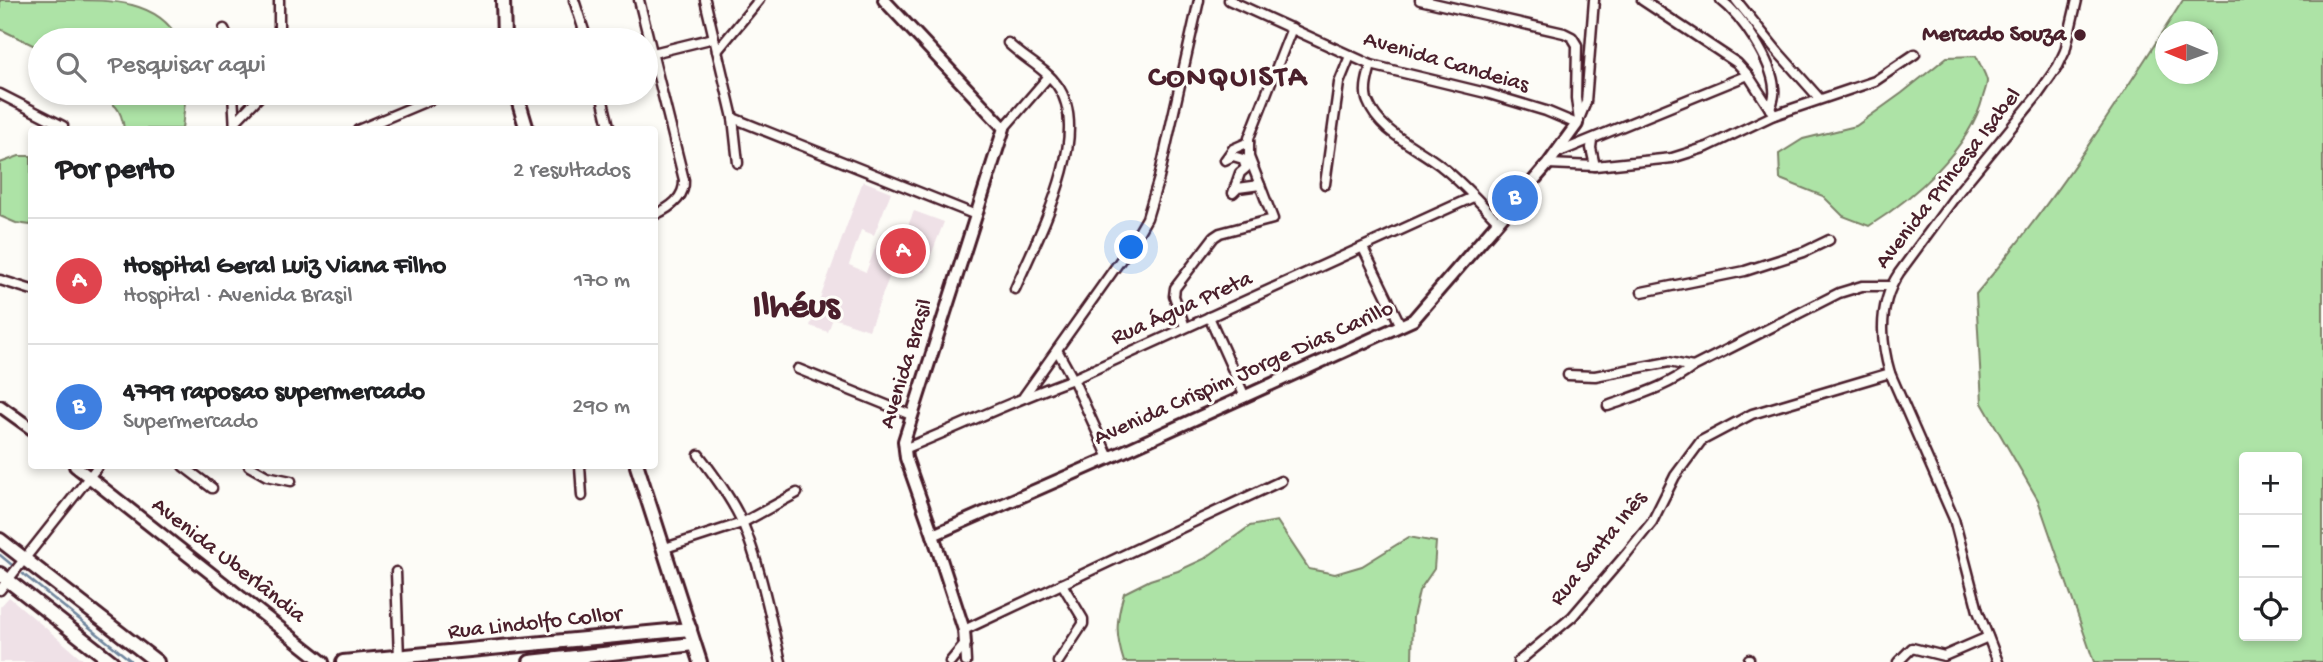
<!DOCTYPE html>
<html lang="pt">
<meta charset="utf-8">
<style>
body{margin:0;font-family:"Gochi Hand",sans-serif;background:#f6f6f6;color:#202124}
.controls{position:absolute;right:21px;bottom:21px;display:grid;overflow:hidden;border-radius:7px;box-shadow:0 4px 10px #0003}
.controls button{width:63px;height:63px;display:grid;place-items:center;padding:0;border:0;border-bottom:2px solid #e0e0e0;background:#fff;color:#202124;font:35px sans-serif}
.compass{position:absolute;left:2155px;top:21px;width:63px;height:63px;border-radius:50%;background:#fff;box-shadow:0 4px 10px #0003;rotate:271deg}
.you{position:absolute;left:1132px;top:248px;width:24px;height:24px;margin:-18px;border:5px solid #fff;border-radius:50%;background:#1a73e8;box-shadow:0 0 0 10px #1a73e833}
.badge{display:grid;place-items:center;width:46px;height:46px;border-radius:50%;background:#4a1f2b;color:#fff;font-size:23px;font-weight:700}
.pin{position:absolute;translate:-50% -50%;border:4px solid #fff;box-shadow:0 2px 7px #0006}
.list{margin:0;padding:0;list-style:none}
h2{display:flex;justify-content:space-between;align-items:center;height:91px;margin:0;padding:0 28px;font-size:30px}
h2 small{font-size:23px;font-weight:400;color:#757577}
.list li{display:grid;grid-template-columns:46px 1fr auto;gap:21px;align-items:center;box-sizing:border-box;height:126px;padding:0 28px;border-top:2px solid #e0e0e0}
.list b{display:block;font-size:26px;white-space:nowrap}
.list p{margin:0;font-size:23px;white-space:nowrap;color:#757577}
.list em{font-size:23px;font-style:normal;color:#757577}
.icon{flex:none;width:38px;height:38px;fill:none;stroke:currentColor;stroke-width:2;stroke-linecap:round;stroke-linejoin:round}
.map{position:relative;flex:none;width:2323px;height:662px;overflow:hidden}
.search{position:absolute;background:#fff;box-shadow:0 4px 10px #0003;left:28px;top:28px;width:630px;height:77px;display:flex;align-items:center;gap:18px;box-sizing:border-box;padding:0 24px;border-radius:38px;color:#757577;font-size:26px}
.panel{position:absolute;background:#fff;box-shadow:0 4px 10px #0003;left:28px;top:126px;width:630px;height:343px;border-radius:7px}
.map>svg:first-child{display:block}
</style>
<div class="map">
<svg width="2323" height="662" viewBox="0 0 2323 662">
<rect width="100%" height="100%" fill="#fdfcf7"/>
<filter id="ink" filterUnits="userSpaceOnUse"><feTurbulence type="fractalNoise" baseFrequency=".0143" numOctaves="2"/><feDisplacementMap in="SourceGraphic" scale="14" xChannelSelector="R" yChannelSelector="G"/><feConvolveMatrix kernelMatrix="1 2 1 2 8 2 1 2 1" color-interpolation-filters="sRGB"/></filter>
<g filter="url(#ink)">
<g fill="#efe1e7">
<path d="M863,181L891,192L874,235L861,230L849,265L866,272L881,233L902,240L914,211L944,222L924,273L895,262L869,330L833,318L828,332L810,326Z"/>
<path d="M9,597L86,662H0V607Z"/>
</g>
<g fill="#ade3a6" stroke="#7c8168" stroke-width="2" fill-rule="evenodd">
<path d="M0,0C23,0 47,0 70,0C111,0 158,0 179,40H40V53L35,46L0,29Z"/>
<path d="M2183,0H2323V662H2094L2038,500L1982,403L1976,294C2054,202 2119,101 2183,0ZM2166,32H2208V74H2166ZM2297,457V636H2244V457Z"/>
<path d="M1976,56C1979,63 1986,74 1987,81C1987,86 1984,93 1983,97C1970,149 1912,199 1869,226L1843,216L1823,196L1780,179L1779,154L1803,139L1856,126L1902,93L1947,57Z"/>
<path d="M93,93H186L182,129H124C121,105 113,103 93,93Z"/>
<path d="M19,156H31V225L16,223L0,216V163Z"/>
<path d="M1277,521L1309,569L1335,574L1362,566L1409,537L1436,542L1434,569L1419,591L1413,617L1412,662H1124C1115,634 1116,621 1124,593L1150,580L1178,571L1204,559L1250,526Z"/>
</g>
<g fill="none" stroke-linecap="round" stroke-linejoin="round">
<g stroke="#71879f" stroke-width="2.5">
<path d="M0,555L12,565"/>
<path d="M23,574L130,660"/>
</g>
<g stroke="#4a1f2b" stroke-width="13">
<g id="street">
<path d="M279,0V40"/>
<path d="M574,0L587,40"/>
<path d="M639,0L684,180C685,198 670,208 654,215"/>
<path d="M705,0L733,118L738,163"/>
<path d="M1229,0L1371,65L1486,93L1546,111L1577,124L1586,102L1594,0"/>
<path d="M1420,0L1564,33L1572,37L1577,45L1576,98L1579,121"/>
<path d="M1642,0L1737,63L1748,75L1774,115"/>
<path d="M1721,0C1742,16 1772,61 1774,88C1775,95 1773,102 1770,109"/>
<path d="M1736,0L1778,52L1819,98"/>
<path d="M224,29L229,40"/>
<path d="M1008,43C1023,58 1045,68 1057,85C1094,135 1036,240 1015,289"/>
<path d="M717,51L759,0"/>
<path d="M653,53L714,38"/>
<path d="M1371,65C1368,77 1363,91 1368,102C1380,133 1416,146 1441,166C1462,182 1480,203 1499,222"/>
<path d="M233,93L235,130"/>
<path d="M601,93L610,130"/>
<path d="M0,94L63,126"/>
<path d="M733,118L976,215"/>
<path d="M235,122L263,93"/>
<path d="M1004,128L1049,76"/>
<path d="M358,130L446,93"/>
<path d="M1592,140L1591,148L1595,166"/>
<path d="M1557,153L1748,75"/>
<path d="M1548,164L1595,166L1672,158L1707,147L1774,115L1875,81L1915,54"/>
<path d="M1325,184L1339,83L1350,56"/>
<path d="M1260,185L1249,157V138L1292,28"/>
<path d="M1363,248L1401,326"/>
<path d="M0,280L32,290"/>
<path d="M1642,292L1745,271L1804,252L1829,240"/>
<path d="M1209,317L1245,397"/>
<path d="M1185,327L1174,296L1175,288L1214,237L1220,233L1273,219L1260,185L1238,188L1233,193L1240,173L1246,168L1243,159L1233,156L1225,160L1233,149L1249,142"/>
<path d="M1057,350L1073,379L1109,458"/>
<path d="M798,369L911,415"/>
<path d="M1568,375L1595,376L1669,362L1693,367"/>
<path d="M1024,396L1132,244L1147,218L1159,178L1199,0"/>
<path d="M1608,406C1638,395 1667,387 1693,367L1839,293L1862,286H1890"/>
<path d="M904,449C961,426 1016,399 1073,379L1473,197"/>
<path d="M699,455C715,477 732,499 743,524C761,568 770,616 781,662"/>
<path d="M183,466L212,488"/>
<path d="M249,466L267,476L291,481"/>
<path d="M580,466L582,496"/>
<path d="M665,548L742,523L797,493"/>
<path d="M396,572L399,659"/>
<path d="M0,590L98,466"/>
<path d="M964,630L1281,481"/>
<path d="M965,644L966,662"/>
<path d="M950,662L965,644"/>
<path d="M1058,662L1083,624V619L1062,584"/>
<path d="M1518,662L1572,617L1627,553L1652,522L1675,476L1701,441L1752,414L1890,373"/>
<path d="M1749,662V659"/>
<path d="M1898,662L1912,648L1944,656L1988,637"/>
<path d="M1998,662L1978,611L1954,519L1890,373C1880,339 1879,303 1899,273L1960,190L2037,96L2058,66L2065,51L2077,0"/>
</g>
</g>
<g stroke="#4a1f2b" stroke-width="16">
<g id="secondary">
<path d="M884,0L1004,128L904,441L906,458L933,535L964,630L965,644"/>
<path d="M0,406L32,429"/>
<path d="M75,466L323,662"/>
<path d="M933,535L1109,458L1413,320L1548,164L1577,124"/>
</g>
</g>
<g stroke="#4a1f2b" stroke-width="18">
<g id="primary">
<path d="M503,0L504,40"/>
<path d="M516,93L527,130"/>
<path d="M637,466L700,662"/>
<path d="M0,540L157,662"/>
<path d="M0,574L112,662"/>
<path d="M343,662L690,629"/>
<path d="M530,662L694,644"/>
</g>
</g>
<use href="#street" stroke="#fdfcf7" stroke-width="8"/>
<use href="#secondary" stroke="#fdfcf7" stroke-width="10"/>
<use href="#primary" stroke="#fdfcf7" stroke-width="12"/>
</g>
</g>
<circle fill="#4a1f2b" stroke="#fdfcf7" stroke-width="2.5" cx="2080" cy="35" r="7"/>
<g text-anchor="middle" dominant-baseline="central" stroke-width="6" stroke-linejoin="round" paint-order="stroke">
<g font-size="23" font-weight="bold" fill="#4a1f2b" stroke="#fdfcf7" text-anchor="end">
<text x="2066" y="35">Mercado Souza</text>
</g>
<g font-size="23" fill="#4a1f2b" stroke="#fdfcf7">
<text transform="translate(1446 63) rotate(16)">Avenida Candeias</text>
<text transform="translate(1949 179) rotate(-52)">Avenida Princesa Isabel</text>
<text transform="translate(1182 309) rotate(-24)">Rua Água Preta</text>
<text transform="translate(907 364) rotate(-73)">Avenida Brasil</text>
<text transform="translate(1244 374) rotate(-24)">Avenida Crispim Jorge Dias Carillo</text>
<text transform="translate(1599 549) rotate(-51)">Rua Santa Inês</text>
<text transform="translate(228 561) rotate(38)">Avenida Uberlândia</text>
<text transform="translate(535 624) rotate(-6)">Rua Lindolfo Collor</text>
</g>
<g font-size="30" font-weight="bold" letter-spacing="2" fill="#4a1f2b" stroke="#fdfcf7">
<text x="1228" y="79">CONQUISTA</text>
</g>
<g font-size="37" font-weight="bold" fill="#4a1f2b" stroke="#fdfcf7">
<text x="796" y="308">Ilhéus</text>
</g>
</g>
</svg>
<div class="controls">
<button>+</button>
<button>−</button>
<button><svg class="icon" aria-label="locate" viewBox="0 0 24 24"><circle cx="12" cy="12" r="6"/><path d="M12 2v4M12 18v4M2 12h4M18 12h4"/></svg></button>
</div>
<svg class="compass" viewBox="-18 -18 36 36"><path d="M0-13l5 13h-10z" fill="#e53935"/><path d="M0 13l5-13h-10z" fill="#757577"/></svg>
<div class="you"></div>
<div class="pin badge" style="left:903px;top:251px;background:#e0444e">A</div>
<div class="pin badge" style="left:1515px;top:198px;background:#3f7fe0">B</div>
<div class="search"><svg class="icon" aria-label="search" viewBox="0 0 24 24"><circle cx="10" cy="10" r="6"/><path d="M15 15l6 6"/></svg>Pesquisar aqui</div>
<section class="panel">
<h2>Por perto<small>2 resultados</small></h2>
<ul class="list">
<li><span class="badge" style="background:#e0444e">A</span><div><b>Hospital Geral Luiz Viana Filho</b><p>Hospital · Avenida Brasil</p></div><em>170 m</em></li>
<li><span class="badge" style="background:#3f7fe0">B</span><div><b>4799 raposao supermercado</b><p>Supermercado</p></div><em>290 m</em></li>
</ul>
</section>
</div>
